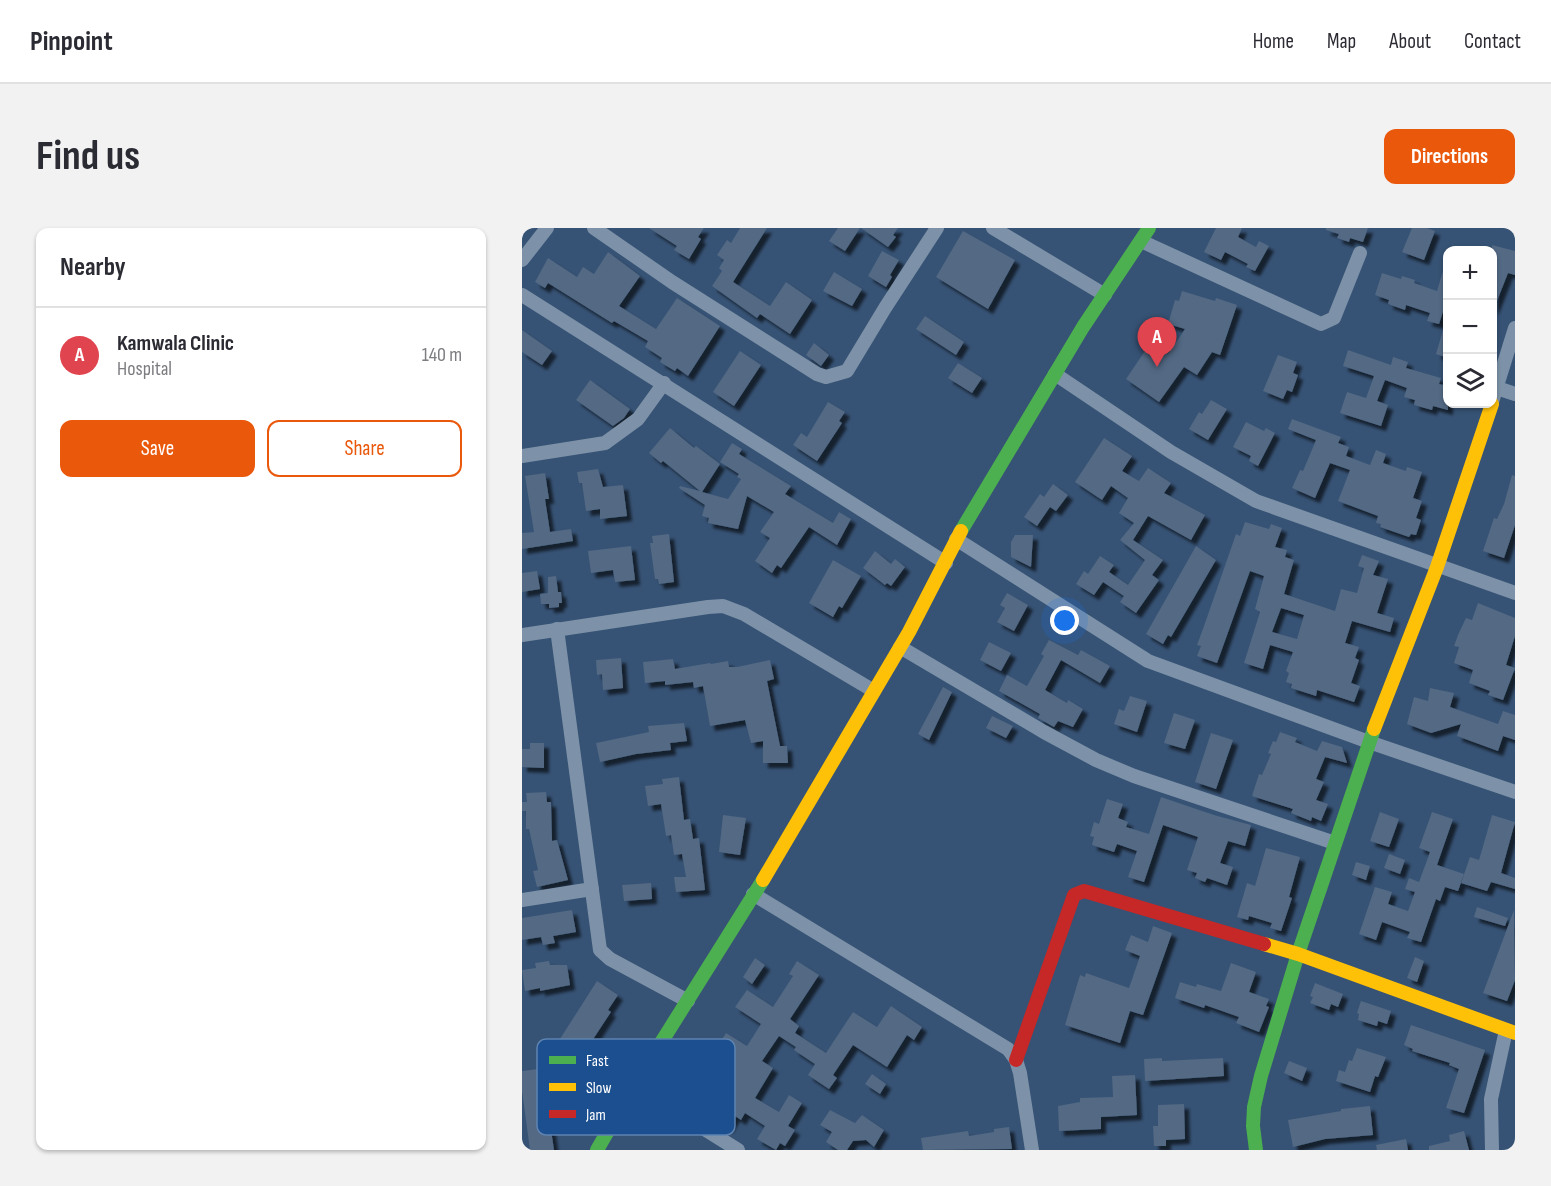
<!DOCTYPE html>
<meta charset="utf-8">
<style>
body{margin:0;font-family:"Sofia Sans Condensed",sans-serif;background:#f2f2f3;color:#2b2b33}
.controls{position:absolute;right:18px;top:18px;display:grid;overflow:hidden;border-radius:12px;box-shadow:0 2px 4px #0004}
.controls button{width:54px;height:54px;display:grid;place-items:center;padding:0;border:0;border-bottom:2px solid #e1e1e2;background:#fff;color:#2b2b33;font:30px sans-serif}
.you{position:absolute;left:543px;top:393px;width:21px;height:21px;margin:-15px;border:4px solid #fff;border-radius:50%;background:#1a73e8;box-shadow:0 0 0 9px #1a73e833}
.badge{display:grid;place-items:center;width:39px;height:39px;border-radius:50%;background:#ea580c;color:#fff;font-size:20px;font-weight:700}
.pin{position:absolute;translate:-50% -50px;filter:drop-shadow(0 2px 3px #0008)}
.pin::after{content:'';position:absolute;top:32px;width:21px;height:18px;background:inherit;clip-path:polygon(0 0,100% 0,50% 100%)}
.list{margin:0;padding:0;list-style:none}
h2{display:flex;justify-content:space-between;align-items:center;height:78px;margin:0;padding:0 24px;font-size:26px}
h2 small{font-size:20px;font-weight:400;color:#7c7c81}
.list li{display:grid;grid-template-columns:39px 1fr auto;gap:18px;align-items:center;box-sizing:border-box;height:96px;padding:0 24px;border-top:2px solid #e1e1e2}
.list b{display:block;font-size:22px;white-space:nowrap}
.list p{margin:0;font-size:20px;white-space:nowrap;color:#7c7c81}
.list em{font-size:20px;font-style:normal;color:#7c7c81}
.actions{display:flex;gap:12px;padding:18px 24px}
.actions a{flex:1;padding:14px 0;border:2px solid #ea580c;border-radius:12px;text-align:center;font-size:21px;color:#ea580c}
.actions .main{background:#ea580c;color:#fff}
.icon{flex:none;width:33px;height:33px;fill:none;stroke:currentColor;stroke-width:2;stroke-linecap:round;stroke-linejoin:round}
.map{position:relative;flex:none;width:993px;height:922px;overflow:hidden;border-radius:12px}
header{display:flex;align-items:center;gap:36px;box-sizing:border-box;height:84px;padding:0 30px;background:#fff;border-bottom:2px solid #e1e1e2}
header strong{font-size:28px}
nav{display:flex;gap:33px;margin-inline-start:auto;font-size:21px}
.intro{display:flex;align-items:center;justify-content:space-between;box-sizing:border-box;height:144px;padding:0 36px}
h1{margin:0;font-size:42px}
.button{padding:15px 27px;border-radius:12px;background:#ea580c;color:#fff;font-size:21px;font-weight:700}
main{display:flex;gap:36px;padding:0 36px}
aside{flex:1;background:#fff;border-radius:12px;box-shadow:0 2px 4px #0004}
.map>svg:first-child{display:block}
</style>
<header>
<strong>Pinpoint</strong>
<nav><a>Home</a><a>Map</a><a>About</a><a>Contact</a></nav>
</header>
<div class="intro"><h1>Find us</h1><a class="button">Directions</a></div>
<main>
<aside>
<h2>Nearby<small></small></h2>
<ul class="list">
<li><span class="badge" style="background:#e0444e">A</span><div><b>Kamwala Clinic</b><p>Hospital</p></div><em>140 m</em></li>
</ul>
<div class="actions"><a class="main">Save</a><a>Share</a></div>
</aside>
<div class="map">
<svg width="993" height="922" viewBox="0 0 993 922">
<defs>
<filter id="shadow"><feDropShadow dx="5" dy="5" stdDeviation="1.5" flood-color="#0009"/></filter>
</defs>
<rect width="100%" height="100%" fill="#365274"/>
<g fill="#526984" fill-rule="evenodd" filter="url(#shadow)">
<path d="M127,0H182L176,9L179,11L167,31L152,22L155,18Z"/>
<path d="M218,0H245L211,54L248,78L264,54L290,72L268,106L238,86L235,90L190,58L200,43L197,40L202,32L195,27L205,12L209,15Z"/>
<path d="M316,0H338L323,23L307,13Z"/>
<path d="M339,0H376L371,7L374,9L366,19Z"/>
<path d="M694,0H720L716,9L734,19L737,13L747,18L733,43L724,39L726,36L703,24L699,32L682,24Z"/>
<path d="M804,0H846L841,14L828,10L827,14L815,10L817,6L804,2Z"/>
<path d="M890,0H905L913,3L902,32L880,24Z"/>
<path d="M441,3L493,32L466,81L414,49Z"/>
<path d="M970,17L993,23V47L986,45L971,83Z"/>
<path d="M360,23L377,32L368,47L370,49L364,59L346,48Z"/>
<path d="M86,24L118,48L97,78L134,101L155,70L198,98L166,148L155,140L153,143L138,134L140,130L123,119L126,113L92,93L90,95L26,55L23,60L13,54L26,30L55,49L61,39L72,46Z"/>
<path d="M923,36L926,37V68L917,96L905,93L908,85L884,77L883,82L866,76L867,72L853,67L860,45L879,51L880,48L893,52L892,55L915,63Z"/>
<path d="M312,44L340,61L330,78L301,63Z"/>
<path d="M660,63L693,73L694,70L715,77L698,127L690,124L675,147L662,139L637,174L604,151L629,114L646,126L663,101L646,96L653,72L657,73Z"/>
<path d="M403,88L442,114L434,127L394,101Z"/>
<path d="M923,95L926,96V130L914,126Z"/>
<path d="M0,102L30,123L20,137L0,124Z"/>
<path d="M292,115L307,127L299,138L284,127Z"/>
<path d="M826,122L869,137L871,129L886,134L884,140L919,150L917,156L926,158V182L911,178L910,182L892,177L893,172L882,169L885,160L863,152L855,173L866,177L859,198L818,185L825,164L844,170L852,148L821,138Z"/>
<path d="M218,123L239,137L212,178L191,164Z"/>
<path d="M756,127L775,134L771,145L776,147L770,164L765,162L761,171L741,163Z"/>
<path d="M436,135L460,150L450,165L426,150Z"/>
<path d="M68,152L108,181L102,190L91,198L54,172Z"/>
<path d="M689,172L705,181L686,212L667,201L677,184L680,186Z"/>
<path d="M306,174L323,184L317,193L320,195L295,233L271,217L279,205L285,209Z"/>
<path d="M770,191L819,209L816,215L827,219L824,228L848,237L854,222L864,226L861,235L884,243L885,239L900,244L891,270L900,273L894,290L899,292L894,307L889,306L887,309L858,299L859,296L854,295L856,288L816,273L828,242L808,235L793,270L770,260L778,242L781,243L794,212L766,201Z"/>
<path d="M724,194L742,203L744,200L753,205L736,238L727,233L729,228L711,219Z"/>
<path d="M148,200L172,220L174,218L198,236L180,264L206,271L219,251L215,249L217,246L198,234L210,215L220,221L217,226L269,258L263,266L311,295L317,284L329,291L315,317L287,299L259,340L255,337L250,345L233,333L248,310L238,304L252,284L225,268L216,301L186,295L187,290L180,288L183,277L157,260L158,258L178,263L141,233L139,235L127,225Z"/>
<path d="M582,210L610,228L600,243L617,253L626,240L649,255L642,265L683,287L669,312L626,288L611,312L641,332L630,347L637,352L614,385L598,374L602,368L581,354L572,367L554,356L562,343L566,346L578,328L592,337L587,344L606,357L623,332L598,312L612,295L597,285L606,270L589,258L580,272L553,254Z"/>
<path d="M76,241L81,259L101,257L105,288L78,291V281L64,283L60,255H57L55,244Z"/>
<path d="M23,245L27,271H23L28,304L49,301L51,313L0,321V305L12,304L3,248Z"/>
<path d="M990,247L993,248V297L982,330L961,323L972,290L975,291L982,276Z"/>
<path d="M531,256L546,267L534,283L528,279L515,298L502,289L518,266L522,269Z"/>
<path d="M723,294L747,301L749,296L760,300L753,319L765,322L763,329L772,332L762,366L813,383L819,361L835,365L842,340L836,338L840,327L857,333L851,347L866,351L855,385L872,390L868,404L830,393L823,415L837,419L833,430L837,432L829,455L838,458L832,474L795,462L794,468L769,460L770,456L764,454L767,445L764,443L771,424L748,417L741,441L722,435L738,384L733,381L742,348L728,343L695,435L675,428L679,418L675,417L682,398L714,306L718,308ZM759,380L782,387L775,411L750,404Z"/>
<path d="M147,306L152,354L137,356L136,351H133L128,315H131L130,308Z"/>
<path d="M493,307H511L509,339L489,329V314Z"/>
<path d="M109,318L113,352L93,354L91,342L69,345L66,323Z"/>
<path d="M674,318L694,332L649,409L646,407L641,416L624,406Z"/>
<path d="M353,323L369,336L373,331L383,339L369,358L365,355L363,357L341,340Z"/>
<path d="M311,332L339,348L320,380L317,378L311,389L287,375Z"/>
<path d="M15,343L18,361L0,364V345Z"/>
<path d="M34,348L36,364H39L40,375H37V379L27,380V376H19L18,366L26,365V349Z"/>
<path d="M485,365L506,377L492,403L475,394L483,380L478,377Z"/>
<path d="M956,375L993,390V408L984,437L993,440L981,472L966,467L968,463L947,455L951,442L932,435L937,419L932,418L936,407L944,390L950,392Z"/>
<path d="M527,412L556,427L559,422L588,438L578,455L539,432L523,462L545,475L546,472L561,481L551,499L536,493L532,499L516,490L518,486L477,463L485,447L505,458L522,428L519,426Z"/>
<path d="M467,414L489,425L479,443L458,432Z"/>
<path d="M99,430L101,460L81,462L80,446L75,447L74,432Z"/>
<path d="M151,431L153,441L188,435L189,436L206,433L207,439H215L248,432L252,451L245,453L258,518H265L266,535H241V513L229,515L223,492L188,498L181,458L172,460L171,454L143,457V453L123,455L121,434Z"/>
<path d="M421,459L430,464L407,512L396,506Z"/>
<path d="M908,460L932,465L928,479L976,496L981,483L993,487V512L981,508L976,523L935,508L939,496L909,505L885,496L892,469L906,473Z"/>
<path d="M608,468L625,473L615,504L592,496L597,481L602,483Z"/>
<path d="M652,485L673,492L663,521L642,515Z"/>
<path d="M470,488L491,498L484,510L464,500Z"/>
<path d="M162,495L165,513L148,515L149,522L114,526L78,534L74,515L127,504L126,498Z"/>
<path d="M758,504L775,510L773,514L795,523L800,513L820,519L825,535L803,529L794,551L802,554L794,572L806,576L799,593L790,589L789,593L769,585L771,581L730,568L737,546L740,547L749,526L746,525L751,513L754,514Z"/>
<path d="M689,505L711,512L694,561L673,554Z"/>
<path d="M8,515H22V540L0,539V521H8Z"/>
<path d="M157,549L162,592L168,591L171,611L177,610L183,662L154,664L152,649H164L160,626L152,627L149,607L144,608L139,576L126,578L123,558L141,556L140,551Z"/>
<path d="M24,564L25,574H29L30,613L35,612L46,652L15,659L11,643L16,642L7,601H4V583H0V574H5L4,565Z"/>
<path d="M639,569L692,587L729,597L723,618L706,613L698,635L711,639L705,657L685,650L683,654L673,650L675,645L665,642L676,609L641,597L622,654L606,649L615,623L595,616L592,624L570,617L572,609L568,608L572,594L577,596L585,571L601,576L596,590L606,594L604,599L627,606Z"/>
<path d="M858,584L877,591L867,619L848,613Z"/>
<path d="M910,584L931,591L915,637L942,646L936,663L923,659L918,673L914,671L899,714L885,710L888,704L860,694L854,712L837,706L853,659L870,664L866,676L886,683L893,664L883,661L887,650L897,654L908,624L897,620Z"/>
<path d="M201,587L224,590L218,627L197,624Z"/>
<path d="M970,587L993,594L979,645L993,650V661L969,654L965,663L939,655L948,629L957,632Z"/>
<path d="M744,620L778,629L767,669L770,670L759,703L748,700L750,695L727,688L726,692L715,689L725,655L733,658Z"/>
<path d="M867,626L883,632L878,646L862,640Z"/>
<path d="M834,634L848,638L844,652L830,647Z"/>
<path d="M129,655L130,671L102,673L100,657Z"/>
<path d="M955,679L986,690L983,698L952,689Z"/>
<path d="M50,682L54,704L31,708L33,715L21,717L19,709L0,712V690Z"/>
<path d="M992,682L993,752L985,773L961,765Z"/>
<path d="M631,698L650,705L621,787L608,783L598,815L543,797L558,747L563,749L564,745L607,760L618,728L603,722L609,707L626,714Z"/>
<path d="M893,729L902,733L895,754L885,750Z"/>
<path d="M233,730L243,737L230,756L221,749Z"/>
<path d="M27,733L28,737H45L48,757L18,763V760L3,763L0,742L14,740L13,735Z"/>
<path d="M275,733L297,747L268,791L277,798L273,805L304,825L331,784L355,799L369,778L400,799L392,812L385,807L365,839L331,817L311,847L315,850L307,861L286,847L293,836L272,822L274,819L257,808L240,833L251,840L233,870L257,884L267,867L280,875L266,898L273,902L263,918L258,915L254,922L235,911L243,898L223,885L219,892L213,888L206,900L189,889L196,877L170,860L204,805L225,818L239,796L213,779L225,762L251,779L271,748L267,746Z"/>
<path d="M709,735L734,744L727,764L747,771L744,778L747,779L737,804L714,795L717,789L683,777L682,780L653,770L658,754L674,759L675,756L699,763Z"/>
<path d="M75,753L96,767L86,782L89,784L81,796L66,819L62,816L55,826L36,814Z"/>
<path d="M793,755L821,766L816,779L809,776L807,782L788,775L791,769L788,768Z"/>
<path d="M839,773L869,783L865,796L856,793L855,798L836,792L837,786L835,785Z"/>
<path d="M889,797L963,822L942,885L924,880L937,841L927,837L928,835L890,823L891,821L882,817Z"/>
<path d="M835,820L864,829L856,849L853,848L848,864L814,853L817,842L823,844L827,832L830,833Z"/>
<path d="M640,830V833L701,830L702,848L623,853L622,831Z"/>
<path d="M767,833L785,840L780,853L762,845Z"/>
<path d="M16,841L17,848H21L32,922H8L0,863V843Z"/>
<path d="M350,846L364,856L358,866L343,856Z"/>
<path d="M613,847L615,887L579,889V901L537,903L536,878L558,874V870L591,869L590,848Z"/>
<path d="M662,876L663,911L644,912V918H632L631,898H636V877Z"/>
<path d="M848,878L851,907L803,911L771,919L766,892L819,883V881Z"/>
<path d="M308,882L333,895L340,887L362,902L352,919L344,912L331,913L325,922H316L304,914L310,904L298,897Z"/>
<path d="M487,899L490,921L401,922L399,910L446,903L447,908L472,904V901Z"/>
<path d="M942,903L947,922H907V918L928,913L927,907Z"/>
<path d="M884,911L886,922H855L854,917Z"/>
</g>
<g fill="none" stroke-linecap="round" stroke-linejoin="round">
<g stroke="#7d92a8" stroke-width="14">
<path d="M72,0L150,54L295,146L304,149L325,143L363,80L415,0"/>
<path d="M471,0L583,67"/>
<path d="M619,13L799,96L812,90L838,25"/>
<path d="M0,32L25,0"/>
<path d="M0,67L424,335"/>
<path d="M533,146L649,224L734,273L993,365"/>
<path d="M975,160L993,166"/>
<path d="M970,174L993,100"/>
<path d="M0,228L83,215L116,191L142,155"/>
<path d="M434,311L626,433L847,514L993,564"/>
<path d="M35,401L78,722L88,731L166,773"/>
<path d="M0,407L186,379L201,378L222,386L352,463"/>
<path d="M378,419L522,504L574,532L612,548L813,615"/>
<path d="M231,666L486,821L494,832L498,845L510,922"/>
<path d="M0,672L70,661"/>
<path d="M112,857L216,922"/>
<path d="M970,922L969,871L984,802"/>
</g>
<g stroke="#4caf50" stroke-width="14">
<path d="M439,303L561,99L627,0"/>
<path d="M75,922L110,861L241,652"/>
<path d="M734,922L731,898L732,879L739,848L776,726L852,501"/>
</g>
<g stroke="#ffc107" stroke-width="14">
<path d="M852,501L915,339L970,176"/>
<path d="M241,652L387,404L439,303"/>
<path d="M742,716L776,726L993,805"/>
</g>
<path stroke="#c62828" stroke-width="14" d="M494,832L552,667L562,663L742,716"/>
</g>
<rect x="15" y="811" width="198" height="96" rx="9" fill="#1b4f8f" stroke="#5f84b1" stroke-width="1.5"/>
<rect x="27" y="828" width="27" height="8" fill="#4caf50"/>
<rect x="27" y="855" width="27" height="8" fill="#ffc107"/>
<rect x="27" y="882" width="27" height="8" fill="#c62828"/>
<g font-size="16" fill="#fff">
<text x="64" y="838">Fast</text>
<text x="64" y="865">Slow</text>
<text x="64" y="892">Jam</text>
</g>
</svg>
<div class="controls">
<button>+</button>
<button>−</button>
<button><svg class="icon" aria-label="layers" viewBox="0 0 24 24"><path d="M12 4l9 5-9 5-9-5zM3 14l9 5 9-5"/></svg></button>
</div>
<div class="you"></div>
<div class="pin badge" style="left:635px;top:139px;background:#e0444e">A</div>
</div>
</main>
